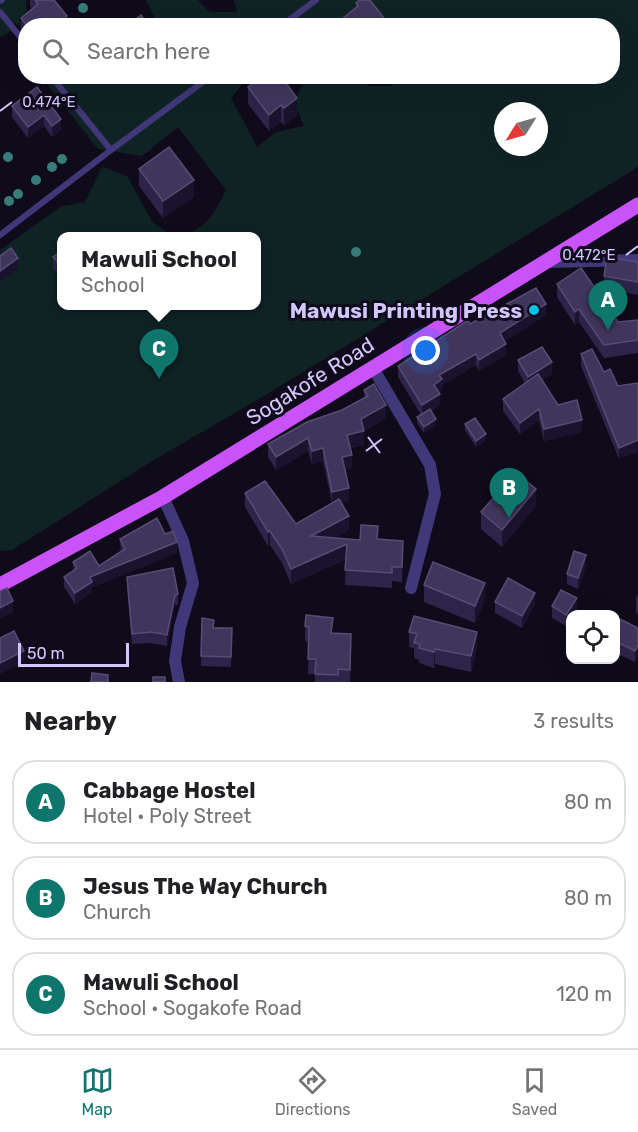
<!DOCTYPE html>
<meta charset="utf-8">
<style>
body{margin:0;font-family:Rubik,sans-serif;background:#f2f2f2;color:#202124}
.controls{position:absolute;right:18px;bottom:18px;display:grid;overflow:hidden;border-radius:12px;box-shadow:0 6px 24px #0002}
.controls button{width:54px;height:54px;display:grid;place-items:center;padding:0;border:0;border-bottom:2px solid #e0e0e0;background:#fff;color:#202124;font:30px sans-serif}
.compass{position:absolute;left:494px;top:102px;width:54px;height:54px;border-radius:50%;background:#fff;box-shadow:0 6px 24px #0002;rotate:233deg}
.scale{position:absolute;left:18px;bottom:15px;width:111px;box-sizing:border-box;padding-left:6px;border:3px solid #d2c7fd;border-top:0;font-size:16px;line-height:21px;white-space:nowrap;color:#d2c7fd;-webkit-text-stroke:4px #0f0b1b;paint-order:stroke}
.you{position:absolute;left:426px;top:351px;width:21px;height:21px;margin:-15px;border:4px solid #fff;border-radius:50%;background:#1a73e8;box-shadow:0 0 0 9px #1a73e833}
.badge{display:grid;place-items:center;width:39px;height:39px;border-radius:50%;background:#0f766e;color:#fff;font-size:20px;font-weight:700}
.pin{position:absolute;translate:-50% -50px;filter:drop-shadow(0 2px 3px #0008)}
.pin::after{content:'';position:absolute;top:32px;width:21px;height:18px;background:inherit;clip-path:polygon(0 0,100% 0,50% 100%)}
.popup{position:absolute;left:57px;top:232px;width:204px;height:78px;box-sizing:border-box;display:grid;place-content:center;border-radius:12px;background:#fff;filter:drop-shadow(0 2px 4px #0005);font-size:20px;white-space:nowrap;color:#757577}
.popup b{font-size:22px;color:#202124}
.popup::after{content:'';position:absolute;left:50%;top:100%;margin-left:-12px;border:12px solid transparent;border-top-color:#fff}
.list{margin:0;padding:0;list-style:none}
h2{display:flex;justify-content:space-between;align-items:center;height:78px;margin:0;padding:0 24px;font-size:26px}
h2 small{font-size:20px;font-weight:400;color:#757577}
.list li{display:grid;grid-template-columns:39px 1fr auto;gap:18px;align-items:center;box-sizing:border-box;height:84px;margin:0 12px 12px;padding:0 12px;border:2px solid #e0e0e0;border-radius:24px}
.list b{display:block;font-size:22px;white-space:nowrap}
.list p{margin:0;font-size:20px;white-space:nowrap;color:#757577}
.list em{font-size:20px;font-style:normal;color:#757577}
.icon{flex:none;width:33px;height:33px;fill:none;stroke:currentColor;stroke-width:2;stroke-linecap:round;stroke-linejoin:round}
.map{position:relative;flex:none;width:638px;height:682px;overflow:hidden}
.search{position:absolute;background:#fff;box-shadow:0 6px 24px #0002;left:18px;right:18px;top:18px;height:66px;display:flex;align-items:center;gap:15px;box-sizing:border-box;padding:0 21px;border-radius:24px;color:#757577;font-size:22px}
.sheet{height:366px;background:#fff}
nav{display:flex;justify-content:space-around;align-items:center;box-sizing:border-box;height:84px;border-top:2px solid #e0e0e0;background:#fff;font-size:16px;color:#757577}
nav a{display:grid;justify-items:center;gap:3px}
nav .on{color:#0f766e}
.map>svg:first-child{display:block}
</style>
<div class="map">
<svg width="638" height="682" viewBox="0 0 638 682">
<rect width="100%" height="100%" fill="#0f0b1b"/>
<g fill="#0f2325" fill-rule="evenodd">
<path d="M0,0H26L27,11L19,19L22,27L14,23L10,32L0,37Z"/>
<path d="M146,0H198L210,12H237L234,0H638V167L259,399L152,461L12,550L0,551V250L62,206L85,202L102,167L127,176L153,223L173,236H62V306H256V236H180C204,231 216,212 226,190L178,127L142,156L98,149L45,82L49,77H248L231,98L257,147L276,132L304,126L294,102L307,77H357L369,86H391L401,76H612V26H424L410,20C389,31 384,19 368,5L341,25H158ZM503,111H539V147H503Z"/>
</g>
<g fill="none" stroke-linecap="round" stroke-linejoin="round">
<g stroke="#403878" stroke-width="6">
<path d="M0,1L2,0"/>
<path d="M0,12L26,44"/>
<path d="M281,26L316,0"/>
<path d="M111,150L211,76"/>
<path d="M0,235L111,150L51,76"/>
</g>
<g stroke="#403878" stroke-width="12">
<path d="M546,262L638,260"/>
<path d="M373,368L430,465L435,494L411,588"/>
<path d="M163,497L183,541L193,583L180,627L175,661L179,682"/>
</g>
<path stroke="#c952f9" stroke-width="15" d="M0,585L163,497L638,205"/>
</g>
<g fill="#377c78">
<circle cx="83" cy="8" r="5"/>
<circle cx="8" cy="157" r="5"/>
<circle cx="62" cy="159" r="5"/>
<circle cx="52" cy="167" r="5"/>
<circle cx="36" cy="180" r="5"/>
<circle cx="18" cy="194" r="5"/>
<circle cx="9" cy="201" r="5"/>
<circle cx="356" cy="252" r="5"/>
</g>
<g fill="#2e2449">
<path d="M30,0H54L67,26H26V35L21,30V18L32,9L30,6Z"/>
<path d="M356,3L390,26H342V19L356,8Z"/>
<path d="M37,87L61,130L52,137L44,126L28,138L12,117V106Z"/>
<path d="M248,87L290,88L297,115L284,125L281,122L269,131L248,104Z"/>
<path d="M139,169L194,197L163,218L139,186Z"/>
<path d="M62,251V279L53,269V257Z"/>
<path d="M638,262V295L604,288V276Z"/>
<path d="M557,284L618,322L638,320V353L604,358L579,322L575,325L557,297Z"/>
<path d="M546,315L505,341L506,355L479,371L476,365L442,385V390L439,392L440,405L431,411L436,425L424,433L417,423V417L421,415L398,377V366L470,324Z"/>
<path d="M581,354L604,372L618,386L638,383L619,459L581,366Z"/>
<path d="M518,360L552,374L541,380L558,405L582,432L544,441L539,420L520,434L503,411V399L525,383L518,371Z"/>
<path d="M364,390L386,418L364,431V445L350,448L352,468L345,470L349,501L341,503L349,530L334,538L360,540L378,539L403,555L402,582L392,581V588L345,585L346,559L291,584L282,563L270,545L268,546L245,507V493L296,524L332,503L323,461L312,464L308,451L276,470L268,457V444L342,410L364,398Z"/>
<path d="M465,424L486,440L476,447L465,430Z"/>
<path d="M536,506L502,547L481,529V512Z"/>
<path d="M120,539L177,553L92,587V592L75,604L64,587V577L73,571V562L99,566L121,552Z"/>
<path d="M586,565L578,589L567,584V574Z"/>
<path d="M127,577L178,594V605H175L167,646L151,643L132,644L127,587Z"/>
<path d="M424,585L485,600L475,623L424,602Z"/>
<path d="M638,594V614L636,613V598Z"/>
<path d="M495,602L535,604L522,628L495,613Z"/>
<path d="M552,606L577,609L573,615H570L566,626L552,618Z"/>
<path d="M306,615L333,633L351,649L350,682H315V674H308L309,642L305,641V626Z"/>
<path d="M202,618L214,628H232L231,667L201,666Z"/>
<path d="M638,628L635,662L615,653V629Z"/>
<path d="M409,632L477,647L471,672L435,664L434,668L419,663V660L414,658V648L409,647Z"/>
</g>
<g fill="#1a132e">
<path d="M67,16V26H55Z"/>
<path d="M50,20V26H43Z"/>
<path d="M297,98V115L284,125V108Z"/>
<path d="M281,105V122L269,131V115Z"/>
<path d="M44,115V126L28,138V127Z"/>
<path d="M61,119V130L52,137V126Z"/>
<path d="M194,180V197L163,218V201Z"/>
<path d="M18,258V269L0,282V271Z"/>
<path d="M546,304V315L500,344V333Z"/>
<path d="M579,309V322L575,325V312Z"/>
<path d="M506,344V355L479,371V360Z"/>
<path d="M476,354V365L442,385V390L434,396V385L439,375Z"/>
<path d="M552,362V374L528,388V377Z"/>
<path d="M440,394V405L422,416V405Z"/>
<path d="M386,405V418L362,432L364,431V445L347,448V435L361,419Z"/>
<path d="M539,409V420L520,434V423Z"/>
<path d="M436,419V425L424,433V427Z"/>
<path d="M582,420V432L544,441V429Z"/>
<path d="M486,434V440L476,447V441Z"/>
<path d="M308,438V451L276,470V457Z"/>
<path d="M638,440V452L619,459V448Z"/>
<path d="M323,448V461L312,464V451Z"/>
<path d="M352,455V468L342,470V457Z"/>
<path d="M349,488V501L332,505V492Z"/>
<path d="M536,489V506L502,547V530Z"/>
<path d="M349,516V530L311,551V536Z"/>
<path d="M270,531V545L268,546V532Z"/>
<path d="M177,542V553L92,587V592L75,604V593L90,577Z"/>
<path d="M347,544V558L291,584V569Z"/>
<path d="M586,555V565L578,589V578Z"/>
<path d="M485,583V600L475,623V606Z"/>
<path d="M535,593V604L522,628V616Z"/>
<path d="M175,595V605L167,646V635Z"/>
<path d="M577,598V609L573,615H570V619L566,626V615Z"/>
<path d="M13,601V613L0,619V608Z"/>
<path d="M477,632V647L471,672V656Z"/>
<path d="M638,645V656L635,662V651Z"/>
<path d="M435,649V664L434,668V652Z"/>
<path d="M24,651V662L0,674V663Z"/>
</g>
<g fill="#40365c" stroke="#574c75" stroke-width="1.5">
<path d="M35,0H54L67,16L55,26L50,20L43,26H27L21,18L38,4Z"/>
<path d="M360,0H370L390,26H348L342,19L358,6L356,3Z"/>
<path d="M141,15L148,26H127Z"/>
<path d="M260,76H287L290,80L286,83L297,98L284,108L281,105L269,115L248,87Z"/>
<path d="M37,87L61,119L52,126L44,115L28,127L12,106Z"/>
<path d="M169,147L194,180L163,201L139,169Z"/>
<path d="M11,248L18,258L0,271V256Z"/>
<path d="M62,251V267L53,257Z"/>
<path d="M607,257L638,262V282L604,276Z"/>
<path d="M581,268L618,322L638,320V340L604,345L579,309L575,312L557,284Z"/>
<path d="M536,288L546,304L500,333L506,344L479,360L476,354L439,375L442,379L434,385L440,394L422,405L398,366L468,320L470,324Z"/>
<path d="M542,347L552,362L528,377L518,360Z"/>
<path d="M592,349L604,372L610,369L618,386L638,383V440L619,448L581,354Z"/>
<path d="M538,374L558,405L577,400L582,420L544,429L539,409L520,423L503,399Z"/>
<path d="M374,384L386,405L361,419L364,431L347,435L352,455L342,457L349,488L332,492L323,448L312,451L308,438L276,457L268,444L307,422L342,410L368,396L364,390Z"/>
<path d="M430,409L436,419L424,427L417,417Z"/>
<path d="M475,418L486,434L476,441L465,424Z"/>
<path d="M516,472L536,489L502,530L481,512Z"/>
<path d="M265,481L296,524L339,499L349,516L311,536L360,540L361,525L378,526L377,539L403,541L402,567H392V573L345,570L347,544L291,569L282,549L270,531L268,532L245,493Z"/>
<path d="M157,518L165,534L173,531L177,542L90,577L92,582L75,593L64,577L77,568L73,562L90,551L99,566L125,549L120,539Z"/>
<path d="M574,551L586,555L578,578L567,574Z"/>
<path d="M433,562L485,583L475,606L424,585Z"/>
<path d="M173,568L178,594L175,595L167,635L151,632L132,634L127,577Z"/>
<path d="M508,578L535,593L522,616L495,602Z"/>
<path d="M7,588L13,601L0,608V591Z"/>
<path d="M561,590L577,598L566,615L552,606Z"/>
<path d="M306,615L333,618L331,633L351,634L350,670L338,669V675L315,674L316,659H308L309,627L305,626Z"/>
<path d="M414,616L477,632L471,656L435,649L434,652L419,648L420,644L414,643L417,634L409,632Z"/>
<path d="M202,618L214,620L213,628H232L231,657L201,656Z"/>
<path d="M620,619L638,628V645L635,651L615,641V629Z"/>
<path d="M14,631L24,651L0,663V638Z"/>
<path d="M92,673L108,675V682H91Z"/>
<rect x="153" y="677" width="12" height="5"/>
</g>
<path fill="none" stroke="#d2c7fd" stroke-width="2" d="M0,111L12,102M626,255L638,246M368,437L380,453M366,451L382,439"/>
<circle fill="#08bee8" stroke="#0f0b1b" stroke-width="2" cx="534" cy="310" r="6"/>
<g text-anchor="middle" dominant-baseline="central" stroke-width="6" stroke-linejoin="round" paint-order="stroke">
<g font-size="21" font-weight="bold" fill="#d2c7fd" stroke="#0f0b1b" text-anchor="end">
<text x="522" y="310">Mawusi Printing Press</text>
</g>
<g font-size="21" fill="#d2c7fd" stroke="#0f0b1b">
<text transform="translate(310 381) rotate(-32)">Sogakofe Road</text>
</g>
</g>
<g font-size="15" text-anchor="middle" fill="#d2c7fd" stroke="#0f0b1b" stroke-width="6" stroke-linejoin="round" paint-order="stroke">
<text x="49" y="107">0.474°E</text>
<text x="589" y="260">0.472°E</text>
</g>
</svg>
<div class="controls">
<button><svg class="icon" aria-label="locate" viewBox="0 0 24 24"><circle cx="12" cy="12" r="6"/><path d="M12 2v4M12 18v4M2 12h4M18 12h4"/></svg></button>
</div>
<svg class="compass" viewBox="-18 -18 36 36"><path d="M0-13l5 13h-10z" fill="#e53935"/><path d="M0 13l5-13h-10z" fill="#757577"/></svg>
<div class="scale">50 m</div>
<div class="you"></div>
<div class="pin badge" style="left:608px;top:330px">A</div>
<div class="pin badge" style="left:509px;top:518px">B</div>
<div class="pin badge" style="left:159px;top:379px">C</div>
<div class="popup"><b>Mawuli School</b>School</div>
<div class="search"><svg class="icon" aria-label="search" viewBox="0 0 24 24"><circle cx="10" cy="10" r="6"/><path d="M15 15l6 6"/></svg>Search here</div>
</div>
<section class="sheet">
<h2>Nearby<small>3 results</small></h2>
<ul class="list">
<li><span class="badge">A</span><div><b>Cabbage Hostel</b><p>Hotel · Poly Street</p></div><em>80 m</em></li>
<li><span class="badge">B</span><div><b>Jesus The Way Church</b><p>Church</p></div><em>80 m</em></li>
<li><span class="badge">C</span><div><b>Mawuli School</b><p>School · Sogakofe Road</p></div><em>120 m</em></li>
</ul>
</section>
<nav>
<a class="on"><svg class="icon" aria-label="map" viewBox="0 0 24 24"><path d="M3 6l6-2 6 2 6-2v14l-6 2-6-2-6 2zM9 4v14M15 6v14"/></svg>Map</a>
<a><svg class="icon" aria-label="directions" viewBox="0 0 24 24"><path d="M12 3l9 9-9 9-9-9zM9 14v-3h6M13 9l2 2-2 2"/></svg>Directions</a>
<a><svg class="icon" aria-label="saved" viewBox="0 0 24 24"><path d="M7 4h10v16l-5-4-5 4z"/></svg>Saved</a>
</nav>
